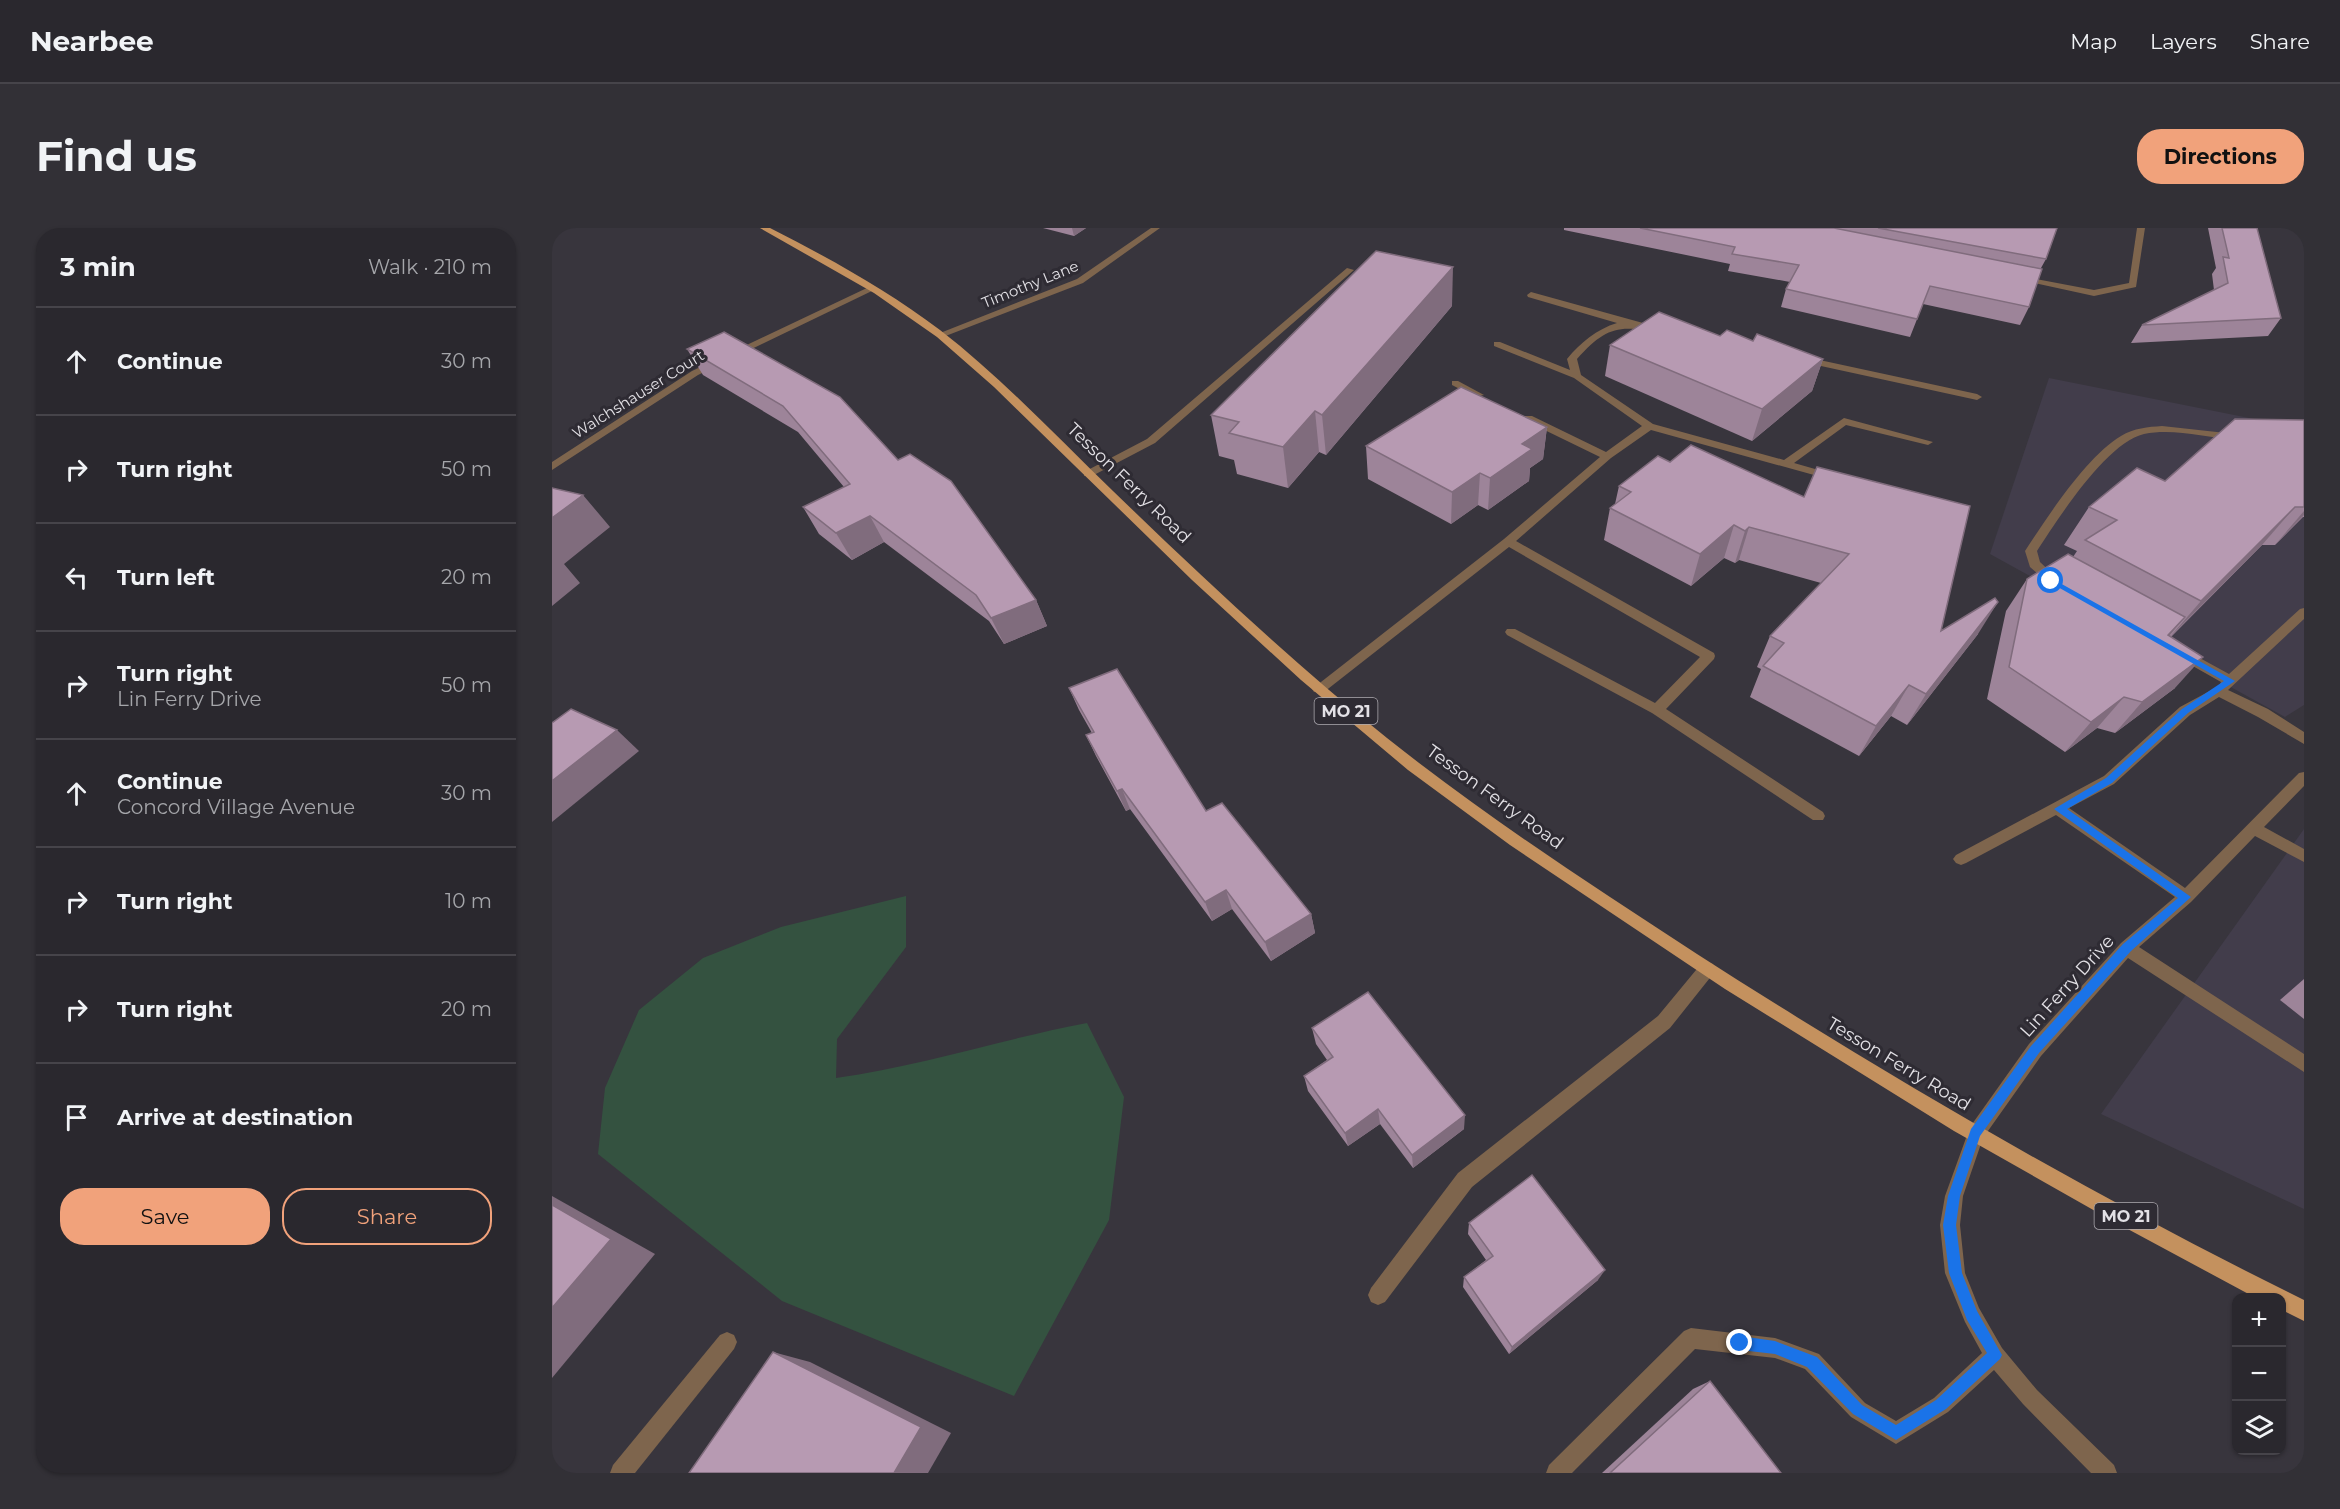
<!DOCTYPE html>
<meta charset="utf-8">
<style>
body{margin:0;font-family:Montserrat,sans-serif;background:#323036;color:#f1f3f6}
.controls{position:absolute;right:18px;bottom:18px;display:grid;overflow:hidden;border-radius:12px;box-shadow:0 2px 4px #0004}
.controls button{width:54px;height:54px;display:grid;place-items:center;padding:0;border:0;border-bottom:2px solid #46444a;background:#2a282e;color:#f1f3f6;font:30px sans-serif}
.stop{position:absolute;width:18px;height:18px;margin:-14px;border:4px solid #1a73e8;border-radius:50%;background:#fff}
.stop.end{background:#1a73e8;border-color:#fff;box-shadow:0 2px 6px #0008}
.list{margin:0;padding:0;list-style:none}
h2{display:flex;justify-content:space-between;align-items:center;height:78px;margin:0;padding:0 24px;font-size:26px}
h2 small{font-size:20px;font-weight:400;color:#a5a6aa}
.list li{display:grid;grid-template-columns:39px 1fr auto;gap:18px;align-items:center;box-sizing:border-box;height:108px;padding:0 24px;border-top:2px solid #46444a}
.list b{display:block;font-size:22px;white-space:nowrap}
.list p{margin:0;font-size:20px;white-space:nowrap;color:#a5a6aa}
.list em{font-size:20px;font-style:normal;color:#a5a6aa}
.actions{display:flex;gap:12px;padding:18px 24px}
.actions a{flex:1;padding:14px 0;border:2px solid #f1a27b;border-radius:24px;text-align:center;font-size:21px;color:#f1a27b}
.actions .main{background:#f1a27b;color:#111}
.icon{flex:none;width:33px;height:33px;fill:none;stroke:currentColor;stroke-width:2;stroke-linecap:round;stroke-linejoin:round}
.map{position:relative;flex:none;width:1752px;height:1245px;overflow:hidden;border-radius:24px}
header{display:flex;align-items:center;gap:36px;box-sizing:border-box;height:84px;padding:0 30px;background:#2a282e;border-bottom:2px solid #46444a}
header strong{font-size:28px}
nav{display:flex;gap:33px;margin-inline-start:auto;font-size:21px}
.intro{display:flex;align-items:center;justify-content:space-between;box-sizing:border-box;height:144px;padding:0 36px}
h1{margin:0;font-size:42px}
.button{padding:15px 27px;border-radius:24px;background:#f1a27b;color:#111;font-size:21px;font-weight:700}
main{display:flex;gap:36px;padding:0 36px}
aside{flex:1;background:#2a282e;border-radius:24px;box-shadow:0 2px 4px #0004}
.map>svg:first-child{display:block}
</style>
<header>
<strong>Nearbee</strong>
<nav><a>Map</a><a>Layers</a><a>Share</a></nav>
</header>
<div class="intro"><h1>Find us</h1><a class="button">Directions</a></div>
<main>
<aside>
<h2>3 min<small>Walk · 210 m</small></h2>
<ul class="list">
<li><svg class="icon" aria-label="ahead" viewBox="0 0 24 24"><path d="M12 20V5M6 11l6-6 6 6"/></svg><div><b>Continue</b></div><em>30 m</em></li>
<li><svg class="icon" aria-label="right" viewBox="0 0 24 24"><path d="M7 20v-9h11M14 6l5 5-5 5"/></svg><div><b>Turn right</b></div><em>50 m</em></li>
<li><svg class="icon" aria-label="left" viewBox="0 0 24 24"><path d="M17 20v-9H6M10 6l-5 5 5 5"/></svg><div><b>Turn left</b></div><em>20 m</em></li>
<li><svg class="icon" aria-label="right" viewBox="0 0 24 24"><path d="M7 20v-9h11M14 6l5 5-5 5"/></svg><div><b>Turn right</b><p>Lin Ferry Drive</p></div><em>50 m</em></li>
<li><svg class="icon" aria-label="ahead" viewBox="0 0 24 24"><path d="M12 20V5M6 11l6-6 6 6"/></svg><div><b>Continue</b><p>Concord Village Avenue</p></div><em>30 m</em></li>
<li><svg class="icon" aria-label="right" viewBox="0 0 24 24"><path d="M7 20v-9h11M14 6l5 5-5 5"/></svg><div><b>Turn right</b></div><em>10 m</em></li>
<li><svg class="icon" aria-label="right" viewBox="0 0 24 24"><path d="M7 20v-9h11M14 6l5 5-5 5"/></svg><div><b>Turn right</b></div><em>20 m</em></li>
<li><svg class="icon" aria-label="arrive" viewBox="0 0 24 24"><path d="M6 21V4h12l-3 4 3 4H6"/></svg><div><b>Arrive at destination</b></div></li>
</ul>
<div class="actions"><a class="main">Save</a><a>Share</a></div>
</aside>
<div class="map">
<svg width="1752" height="1245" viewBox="0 0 1752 1245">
<rect width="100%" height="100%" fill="#38353d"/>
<g fill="#423d4b">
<path d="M1497,150L1752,201V477L1733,489L1438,326Z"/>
<path d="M1752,601V981L1549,886Z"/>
</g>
<path fill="#345240" d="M354,668V719L285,811L284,850C368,838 451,811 535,795L572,869L557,992L462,1168L230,1073L46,926L53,860L87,782L151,730L229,699Z"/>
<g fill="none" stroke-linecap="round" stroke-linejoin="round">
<g fill="#7e654d" fill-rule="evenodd">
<path d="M599,0H608L531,55L391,109L383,107L525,51Z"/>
<path d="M1585,0H1593L1584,59L1542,68L1464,51L1468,48L1542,62L1577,55Z"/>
<path d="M795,40L802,42L603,215L540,248H532V244L595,211Z"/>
<path d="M317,59L324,61L146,147L0,242V234L140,143Z"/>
<path d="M979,64L1109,100L1111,102L1106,105C1066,96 1053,100 1025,131L1029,147L1101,196L1232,232L1292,190L1381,214L1376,217L1294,197L1242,235L1284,247L1285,249L1280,252L1099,202L1059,230L964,313L1162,425L1163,428L1162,431L1114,481L1271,584L1273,588L1271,592H1261L1100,485L955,407L953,404L955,401H963L1103,475L1148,429L957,319L772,464H762L760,461L952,311L1048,229L972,192V188H980L1054,224L1090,198L1022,150L942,118V114H948L1018,142L1015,131C1028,115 1045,101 1065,95L976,69L975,67Z"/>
<path d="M1249,128L1425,166L1430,169L1425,172L1246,133L1244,131Z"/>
<path d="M900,153H906L932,167L923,169L900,157Z"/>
<path d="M1610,198L1683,206L1688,209L1683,212C1653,209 1621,200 1592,206C1555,214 1505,292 1485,323L1488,334L1510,355L1508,358H1500L1478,339L1473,323C1496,288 1534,229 1569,208C1582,200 1596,199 1610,198Z"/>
<path d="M1752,380V391L1676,462L1716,481L1752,504V516L1706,489L1667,469L1638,487L1562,556L1517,580L1633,660L1747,545L1752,544V558L1712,599L1752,621V634L1703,608L1639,674L1587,719L1752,826V844L1576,730L1489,828L1431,910L1411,968L1408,997L1413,1045L1427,1080L1450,1120L1485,1162L1562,1237L1565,1245H1539L1471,1176L1442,1142L1396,1184L1344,1216L1299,1189L1253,1141L1223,1130L1143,1121L1020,1245H994L997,1237L1132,1103L1139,1100L1223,1110L1267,1126L1313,1175L1344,1193L1382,1170L1430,1125L1413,1094L1393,1045L1388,997L1393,968L1418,899L1477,816L1569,715L1623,669L1504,587L1414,635L1409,637L1404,635L1401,631L1404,627L1552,548L1628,479L1667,458L1669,454L1625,429L1624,426L1625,423H1635L1677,446L1748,381Z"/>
<path d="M1155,734L1161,736L1163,741L1161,746L1118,800L920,959L833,1074L826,1077L819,1074L816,1067L819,1060L906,945L1106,788L1149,736Z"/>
<path d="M175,1104L182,1107L185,1114L182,1121L83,1245H58L61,1237L168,1107Z"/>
</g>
<path fill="#c4915e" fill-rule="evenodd" d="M208,0H218C277,30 335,62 388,102C450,150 505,209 561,263C649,348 739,433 835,510C933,588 1039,657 1145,726C1341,852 1543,969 1752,1072V1093L1730,1082V1070H1704L1559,992L1402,903L1173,761L958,617L856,542L749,452L640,352L442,159L385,109L322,65Z"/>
</g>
<g fill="#9d8499">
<path d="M491,0H534L522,8Z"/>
<path d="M1012,0H1505L1494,31L1489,40L1477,79L1468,97L1371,76L1358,109L1229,79L1234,61L1238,54L1176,43L1178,36L1012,2Z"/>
<path d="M1656,0H1705L1729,90L1716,108L1579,115L1590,97L1662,62L1660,46L1664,40Z"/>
<path d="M900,78L774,227L767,224L736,260L685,246L682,232L667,228L659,187Z"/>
<path d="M1168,108L1201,113L1271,131L1260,163L1200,213L1053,148L1058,117Z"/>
<path d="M135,121L346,232L484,372L495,398L452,416L437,393L332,314L300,332L267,306L251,279L292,259L246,204L151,147Z"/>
<path d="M1752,192V289H1751L1723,317H1710L1619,409L1623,460L1563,505L1545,500L1513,524L1435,471L1454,383L1475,351L1521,329L1525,323L1512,317L1537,279L1613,253Z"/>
<path d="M995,199L991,231L978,240L977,253L936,282L926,277L899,296L816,251L814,218Z"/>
<path d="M1118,234L1252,269L1389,403L1426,406L1355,497L1339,488L1307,528L1198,469L1209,441L1205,439L1218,408L1269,355L1187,332L1183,335L1172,330L1139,358L1052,312L1058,280L1063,276L1067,258Z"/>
<path d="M517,460L654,583L759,686L763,705L719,733L680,681L660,693L578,581L574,583L544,528L534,507L540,505L527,482Z"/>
<path d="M1752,751V791L1728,772Z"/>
<path d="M760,800L912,901L861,940L828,896L796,918L756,863L752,848L775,832L764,816Z"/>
<path d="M917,995L1046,1052L957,1126L911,1059L912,1049L934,1032L916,1006Z"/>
<path d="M1158,1153L1229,1245H1050L1141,1161Z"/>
</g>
<g fill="#806c7d">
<path d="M520,0H534L522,8Z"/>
<path d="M901,39L900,78L774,227L770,187Z"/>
<path d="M1271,131L1260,163L1200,213L1210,181Z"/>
<path d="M763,183L767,224L736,260L731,219Z"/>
<path d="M995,199L991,231L978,240L977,253L936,282L938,250L970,216Z"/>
<path d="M928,245L926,277L899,296L900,264Z"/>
<path d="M31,267L58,299L12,336L28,355L0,378V290Z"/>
<path d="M1743,279L1710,317L1617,410L1649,373Z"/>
<path d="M1752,283V287L1723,317Z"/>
<path d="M318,288L332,314L300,332L284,305Z"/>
<path d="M1182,297L1172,330L1139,358L1148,326Z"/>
<path d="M1197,299L1187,332L1183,335L1193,303Z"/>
<path d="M484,372L495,398L452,416L439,390Z"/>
<path d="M1446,374L1426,406L1355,497L1374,466Z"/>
<path d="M1633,389L1606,421L1616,407Z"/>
<path d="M1651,429L1623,460L1563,505L1590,474Z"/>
<path d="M1357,457L1339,488L1307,528L1324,498Z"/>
<path d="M1572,469L1545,500L1513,524L1539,494Z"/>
<path d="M65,502L87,523L0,594V553Z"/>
<path d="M570,561L578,581L574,583L565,563Z"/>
<path d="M674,662L680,681L660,693L653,674Z"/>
<path d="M759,686L763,705L719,733L713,714Z"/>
<path d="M826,881L828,896L796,918L793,905Z"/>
<path d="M913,887L912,901L861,940L860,927Z"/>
<path d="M0,968L103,1026L0,1150Z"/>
<path d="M1053,1042L1046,1052L957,1126L960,1119Z"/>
<path d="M221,1124L258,1134L399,1205L376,1245H342Z"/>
</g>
<g fill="#b79ab2" stroke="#806c7d" stroke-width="1.5">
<path d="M1088,0H1282L1490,41L1477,79L1378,58L1365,91L1234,61L1247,37L1180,26L1183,19Z"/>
<path d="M1326,0H1505L1494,31Z"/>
<path d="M1670,0H1705L1729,90L1590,97L1676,55L1671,29L1677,30Z"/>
<path d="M824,23L901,39L770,187L763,183L731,219L677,205L687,194L659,187Z"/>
<path d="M1107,84L1168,108L1175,102L1201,113L1205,106L1271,131L1210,181L1058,117Z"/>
<path d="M172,104L288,169L346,232L358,226L399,253L484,372L439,390L424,367L318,288L284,305L251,279L298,256L231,178L135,121Z"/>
<path d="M909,159L995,199L970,216L980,221L938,250L928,245L900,264L814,218Z"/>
<path d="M1683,191L1752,192V279H1743L1649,373L1533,312L1565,292L1537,279L1585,240L1613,253Z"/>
<path d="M1139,217L1252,269L1265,239L1418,278L1389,403L1443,370L1446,374L1374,466L1357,457L1324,498L1211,438L1232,415L1218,408L1297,326L1197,299L1193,303L1182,297L1148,326L1058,280L1079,264L1067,258L1106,228L1118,234Z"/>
<path d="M0,260L31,267L0,290Z"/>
<path d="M1516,326L1633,389L1616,407L1651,429L1590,474L1572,469L1539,494L1457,439L1475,351Z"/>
<path d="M565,441L654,583L670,575L759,686L713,714L674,662L653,674L570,561L565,563L534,507L542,504L517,460Z"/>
<path d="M19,481L65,502L0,553V495Z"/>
<path d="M816,764L913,887L860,927L826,881L793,905L752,848L781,829L760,800Z"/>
<path d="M980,947L1053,1042L960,1119L912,1049L941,1028L917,995Z"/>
<path d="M0,977L59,1011L0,1080Z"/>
<path d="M221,1124L369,1199L342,1245H137Z"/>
<path d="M1158,1153L1229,1245H1058Z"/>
</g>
<path fill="#1a73e8" d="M1499,350L1683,453L1636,485L1560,555L1515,581L1639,669L1579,723L1487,825L1428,908L1408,968L1404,997L1410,1045L1425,1083L1450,1127L1448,1131L1394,1181L1344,1212L1301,1186L1255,1139L1223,1126L1188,1122L1183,1120L1181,1115L1183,1110L1188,1108L1223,1113L1265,1129L1310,1177L1344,1197L1384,1172L1435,1125L1415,1092L1397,1045L1391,997L1396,968L1419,901L1479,818L1571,716L1626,670L1502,581L1554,550L1630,481L1672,453L1497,354L1495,353Z"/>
<g text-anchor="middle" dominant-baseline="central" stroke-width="6" stroke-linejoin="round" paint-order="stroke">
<g font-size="15" fill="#e3e1e6" stroke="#2e2b33">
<text transform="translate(478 56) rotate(-22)">Timothy Lane</text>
<text transform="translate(86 166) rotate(-32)">Walchshauser Court</text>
</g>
<g fill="#2e2b33" stroke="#adaab0" stroke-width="1.5">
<rect x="762.5" y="470" width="63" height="26" rx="4.5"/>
<rect x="1542.5" y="975" width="63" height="26" rx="4.5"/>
</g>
<g font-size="16" font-weight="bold" fill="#e3e1e6">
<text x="794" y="483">MO 21</text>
<text x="1574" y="988">MO 21</text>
</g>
<g font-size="18" fill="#e3e1e6" stroke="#2e2b33">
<text transform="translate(577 255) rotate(44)">Tesson Ferry Road</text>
<text transform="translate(943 569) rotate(36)">Tesson Ferry Road</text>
<text transform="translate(1515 758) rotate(-48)">Lin Ferry Drive</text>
<text transform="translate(1347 836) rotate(31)">Tesson Ferry Road</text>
</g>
</g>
</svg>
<div class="controls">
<button>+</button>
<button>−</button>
<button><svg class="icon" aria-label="layers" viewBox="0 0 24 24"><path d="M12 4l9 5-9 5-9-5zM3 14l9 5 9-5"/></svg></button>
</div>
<div class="stop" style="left:1499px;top:353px"></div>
<div class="stop end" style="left:1188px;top:1115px"></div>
</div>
</main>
